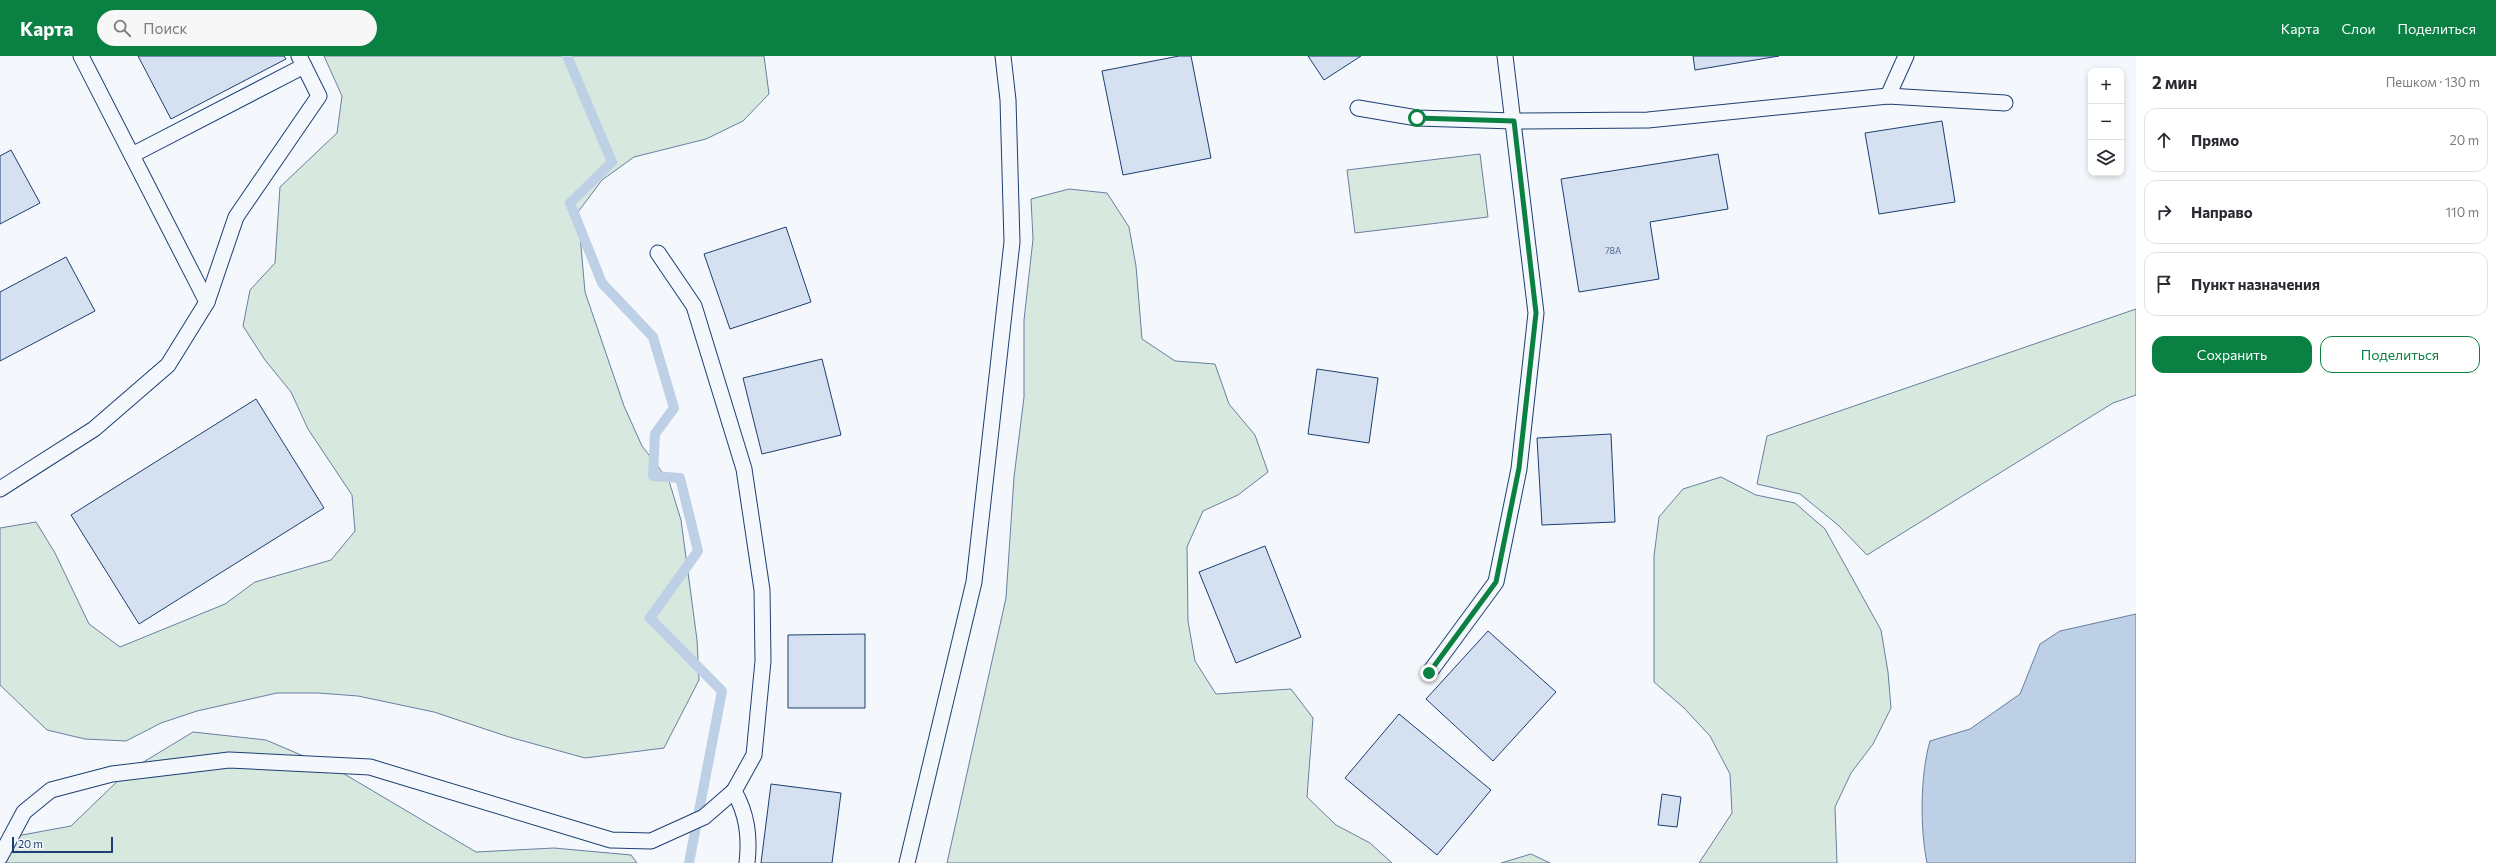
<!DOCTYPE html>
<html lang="ru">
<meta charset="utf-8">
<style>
body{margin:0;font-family:Commissioner,sans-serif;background:#f7f7f7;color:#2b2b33}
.controls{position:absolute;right:12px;top:12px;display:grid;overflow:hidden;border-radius:8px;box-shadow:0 2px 6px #0003}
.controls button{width:36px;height:36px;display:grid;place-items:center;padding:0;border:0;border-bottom:1px solid #e1e1e2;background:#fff;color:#2b2b33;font:20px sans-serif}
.scale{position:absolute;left:12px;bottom:10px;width:101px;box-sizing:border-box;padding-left:4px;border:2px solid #1d3f73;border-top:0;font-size:11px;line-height:14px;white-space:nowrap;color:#1d3f73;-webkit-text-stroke:3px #f4f7fb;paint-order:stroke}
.stop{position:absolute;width:12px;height:12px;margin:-9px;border:3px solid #0b8043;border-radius:50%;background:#fff}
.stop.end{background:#0b8043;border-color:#fff;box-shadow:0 1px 4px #0008}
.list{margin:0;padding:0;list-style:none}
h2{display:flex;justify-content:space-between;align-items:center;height:52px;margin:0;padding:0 16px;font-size:17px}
h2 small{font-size:13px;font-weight:400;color:#7c7c81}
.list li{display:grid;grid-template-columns:26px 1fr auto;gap:12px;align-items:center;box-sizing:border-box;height:64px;margin:0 8px 8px;padding:0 8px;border:1px solid #e1e1e2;border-radius:12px}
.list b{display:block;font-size:15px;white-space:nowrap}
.list em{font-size:13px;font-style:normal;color:#7c7c81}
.actions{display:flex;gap:8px;padding:12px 16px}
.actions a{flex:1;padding:9px 0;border:1px solid #0b8043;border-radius:12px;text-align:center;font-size:14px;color:#0b8043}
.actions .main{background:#0b8043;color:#fff}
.icon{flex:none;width:22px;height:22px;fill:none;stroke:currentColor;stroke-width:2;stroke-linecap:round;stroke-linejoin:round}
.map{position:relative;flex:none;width:2136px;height:807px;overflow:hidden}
header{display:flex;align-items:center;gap:24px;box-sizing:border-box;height:56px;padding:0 20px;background:#0b8043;color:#fff}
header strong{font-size:19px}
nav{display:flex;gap:22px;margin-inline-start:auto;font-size:14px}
.search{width:280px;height:36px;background:#f7f7f7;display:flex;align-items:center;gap:10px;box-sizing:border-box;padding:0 14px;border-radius:22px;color:#7c7c81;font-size:15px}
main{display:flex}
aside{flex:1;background:#fff}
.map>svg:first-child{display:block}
</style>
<header>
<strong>Карта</strong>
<div class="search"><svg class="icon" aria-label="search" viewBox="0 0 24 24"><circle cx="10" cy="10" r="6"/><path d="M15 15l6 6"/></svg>Поиск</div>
<nav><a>Карта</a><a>Слои</a><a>Поделиться</a></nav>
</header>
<main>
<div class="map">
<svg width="2136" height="807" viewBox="0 0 2136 807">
<rect width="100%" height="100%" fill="#f4f7fb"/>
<g fill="#d7e8df" stroke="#687fa3">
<path d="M324,0H764L769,38L743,65L706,83L634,101L602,124L578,156L585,236L624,350L642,390L669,425L681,464L697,584L699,624L664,692L585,702L509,681L434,656L358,640L318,637H277L197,655L161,667L126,685L85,683L47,674L0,629V472L36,466L55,497L89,568L120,591L225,548L255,526L331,504L355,475L352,439L308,373L291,336L265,304L243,270L250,234L275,207L280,131L337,77L342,40Z"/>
<path d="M1480,98L1488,161L1355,177L1347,114Z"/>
<path d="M1069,133L1107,137L1129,171L1136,210L1142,283L1175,305L1215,308L1229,348L1255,379L1268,416L1238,439L1203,455L1187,491L1188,565L1195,605L1216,638L1291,633L1313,662L1307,741L1336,769L1370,787L1392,807H947L1006,542L1014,421L1024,341V264L1033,183L1031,143Z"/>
<path d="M2136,253V339L2113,347L1867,499L1838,469L1800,438L1757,428L1767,380Z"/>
<path d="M1721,421L1756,439L1795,447L1825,473L1881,574L1888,616L1891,652L1873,688L1851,717L1835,751L1837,807H1699L1732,757L1730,718L1710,680L1684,652L1654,626V500L1659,461L1683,433Z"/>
<path d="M193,676L266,684L341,716L476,796L554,792L631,799L637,807H0V783L71,770L127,716Z"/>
<path d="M1531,798L1550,807H1501Z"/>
</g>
<path fill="#bed0e5" stroke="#687fa3" d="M2136,558V807H1927C1920,773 1920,719 1930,685L1970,673L2020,638L2040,588L2060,575Z"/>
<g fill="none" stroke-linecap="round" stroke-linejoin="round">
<path stroke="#bed0e5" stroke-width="10" d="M567,0L612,106L570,147L602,227L653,281L674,352L655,378L653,420L680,422L698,495L650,562L722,635L689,807"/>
</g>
<g fill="#d5e0f0" stroke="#1d3f73">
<path d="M138,0H284L286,3L171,63Z"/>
<path d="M1179,0H1191L1211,102L1123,119L1102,15Z"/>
<path d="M1308,0H1361L1324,24Z"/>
<path d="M1693,0H1779L1695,14Z"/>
<path d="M1942,65L1955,146L1879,158L1865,77Z"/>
<path d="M11,94L40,147L0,168V100Z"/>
<path d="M1718,98L1728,153L1650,166L1659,223L1579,236L1561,123Z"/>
<path d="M786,171L811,246L730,273L704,198Z"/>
<path d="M66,201L95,255L0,305V236Z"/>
<path d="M822,303L841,379L762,398L743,322Z"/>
<path d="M1317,313L1378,322L1369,387L1308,378Z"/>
<path d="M256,343L324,452L139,568L71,459Z"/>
<path d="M1611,378L1615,466L1542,469L1537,382Z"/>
<path d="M1265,490L1301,581L1236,607L1199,516Z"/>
<path d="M1488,575L1556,636L1493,705L1426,643Z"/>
<path d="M865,578V652H788V579Z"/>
<path d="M1399,658L1491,734L1437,799L1345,722Z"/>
<path d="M771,728L841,737L832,807H761Z"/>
<path d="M1662,738L1681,741L1677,771L1658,769Z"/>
</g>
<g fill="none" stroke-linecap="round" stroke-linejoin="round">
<g stroke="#1d3f73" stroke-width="17">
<g id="lane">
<path d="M1888,40L1906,0"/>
<path d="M1358,52L1417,62L1514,65L1648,64L1888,40L2005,47"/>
<path d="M132,99L304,10"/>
<path d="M207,246L236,161L319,40L299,0"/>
<path d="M0,433L94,373L168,309L207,246L81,0"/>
<path d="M1429,617L1496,526L1519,413L1536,257L1505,0"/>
<path d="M734,735C747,758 750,780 747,807"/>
<path d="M0,801L24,756L51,734L112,718L229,704L370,711L611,784L651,785L704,761L734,735L754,699L763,605L762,534L744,413L694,250L658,197"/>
<path d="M907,807L974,526L1012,186L1008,44L1003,0"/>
</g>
</g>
<use href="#lane" stroke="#f4f7fb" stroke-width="15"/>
</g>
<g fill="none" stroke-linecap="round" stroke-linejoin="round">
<path stroke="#0b8043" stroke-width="5" d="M1417,62L1514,65L1536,257L1519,412L1496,526L1429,617"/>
</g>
<g text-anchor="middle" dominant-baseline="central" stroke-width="3" stroke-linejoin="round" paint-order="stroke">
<g font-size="9" fill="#4b6792">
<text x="1613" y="194">78А</text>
</g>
</g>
</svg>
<div class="controls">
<button>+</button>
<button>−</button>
<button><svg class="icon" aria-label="layers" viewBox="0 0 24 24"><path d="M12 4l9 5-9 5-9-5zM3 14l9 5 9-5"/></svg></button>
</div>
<div class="scale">20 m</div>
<div class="stop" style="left:1417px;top:62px"></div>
<div class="stop end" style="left:1429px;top:617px"></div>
</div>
<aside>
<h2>2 мин<small>Пешком · 130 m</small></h2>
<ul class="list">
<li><svg class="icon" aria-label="ahead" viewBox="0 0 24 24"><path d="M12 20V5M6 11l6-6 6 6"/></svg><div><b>Прямо</b></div><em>20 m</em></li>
<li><svg class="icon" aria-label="right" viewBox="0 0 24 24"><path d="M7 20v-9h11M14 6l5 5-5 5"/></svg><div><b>Направо</b></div><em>110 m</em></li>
<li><svg class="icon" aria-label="arrive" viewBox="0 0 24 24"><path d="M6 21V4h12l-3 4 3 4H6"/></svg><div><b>Пункт назначения</b></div></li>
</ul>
<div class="actions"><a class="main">Сохранить</a><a>Поделиться</a></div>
</aside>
</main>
